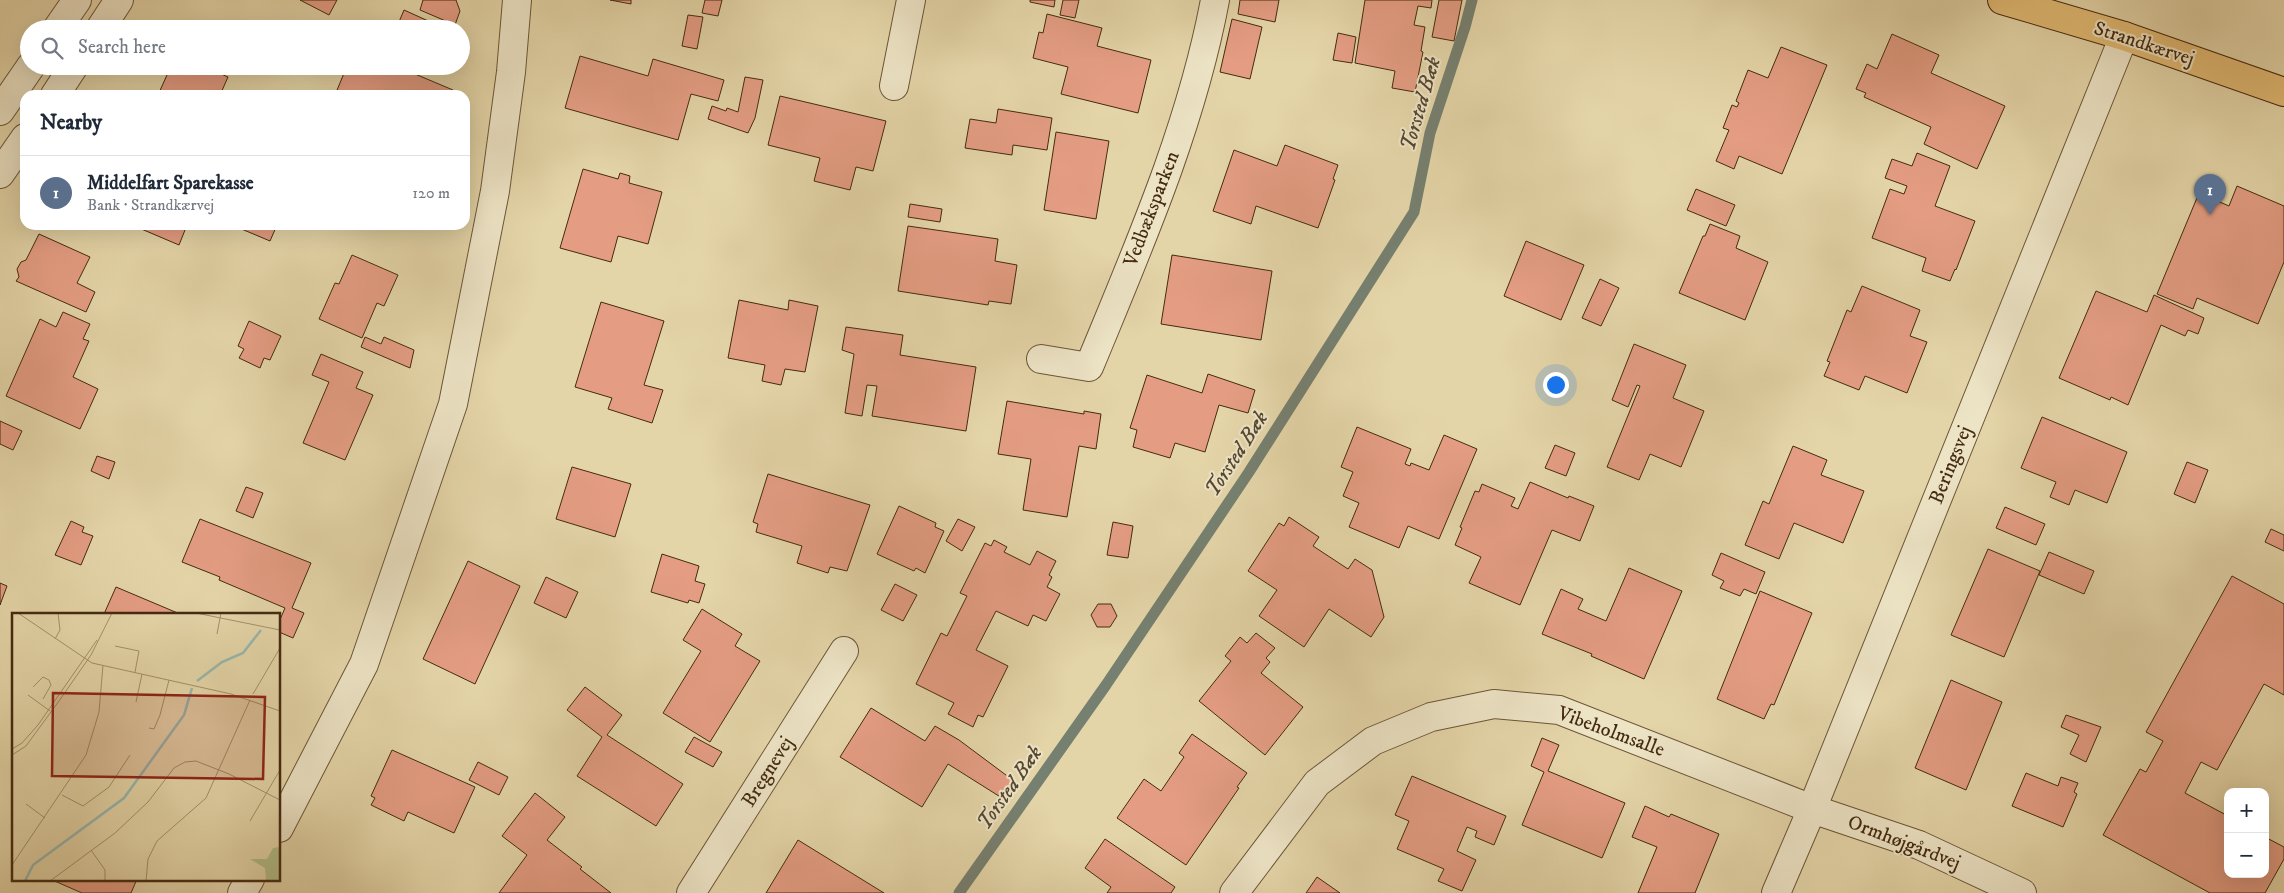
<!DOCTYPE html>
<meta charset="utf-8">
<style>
body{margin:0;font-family:"IM FELL DW Pica",serif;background:#f6f6f7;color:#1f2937}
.controls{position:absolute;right:15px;bottom:15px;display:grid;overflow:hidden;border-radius:10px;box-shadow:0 5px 20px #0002}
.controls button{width:45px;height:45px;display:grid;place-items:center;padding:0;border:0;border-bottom:1px solid #e0e1e3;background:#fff;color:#1f2937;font:25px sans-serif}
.you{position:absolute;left:1555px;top:384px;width:18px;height:18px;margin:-12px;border:4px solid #fff;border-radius:50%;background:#1a73e8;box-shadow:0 0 0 8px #1a73e833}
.badge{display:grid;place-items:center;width:32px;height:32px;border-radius:50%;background:#2563eb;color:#fff;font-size:16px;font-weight:700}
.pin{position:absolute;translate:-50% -41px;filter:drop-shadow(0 1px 2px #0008)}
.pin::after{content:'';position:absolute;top:26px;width:18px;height:15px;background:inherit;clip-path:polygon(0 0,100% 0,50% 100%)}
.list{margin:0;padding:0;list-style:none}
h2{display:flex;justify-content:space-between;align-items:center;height:65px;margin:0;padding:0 20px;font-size:21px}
h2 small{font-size:16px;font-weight:400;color:#747a83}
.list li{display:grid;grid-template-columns:32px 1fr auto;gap:15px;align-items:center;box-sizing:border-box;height:75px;padding:0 20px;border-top:1px solid #e0e1e3}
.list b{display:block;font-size:19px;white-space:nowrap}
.list p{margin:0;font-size:16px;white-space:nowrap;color:#747a83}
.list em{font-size:16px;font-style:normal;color:#747a83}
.icon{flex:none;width:28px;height:28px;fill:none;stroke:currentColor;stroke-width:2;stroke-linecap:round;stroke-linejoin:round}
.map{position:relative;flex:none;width:2284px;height:893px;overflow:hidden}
.search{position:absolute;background:#fff;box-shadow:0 5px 20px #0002;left:20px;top:20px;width:450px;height:55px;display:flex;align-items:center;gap:12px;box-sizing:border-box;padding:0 18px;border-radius:28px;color:#747a83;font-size:19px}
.panel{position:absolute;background:#fff;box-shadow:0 5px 20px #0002;left:20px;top:90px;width:450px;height:140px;border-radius:15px}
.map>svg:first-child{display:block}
</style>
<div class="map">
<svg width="2284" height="893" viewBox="0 0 2284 893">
<rect width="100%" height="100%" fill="#e4d5a8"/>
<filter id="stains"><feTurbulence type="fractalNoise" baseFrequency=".004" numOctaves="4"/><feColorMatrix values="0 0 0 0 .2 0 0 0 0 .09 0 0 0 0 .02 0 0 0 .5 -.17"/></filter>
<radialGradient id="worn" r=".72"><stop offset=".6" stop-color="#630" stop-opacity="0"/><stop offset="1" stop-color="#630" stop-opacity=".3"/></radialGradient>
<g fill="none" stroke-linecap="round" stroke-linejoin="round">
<path stroke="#768070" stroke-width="11" d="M959,893L1106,685L1249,472L1414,212L1430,133L1465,27L1472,0"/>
</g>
<g fill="#e49d83" stroke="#442b11">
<path d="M300,0H337L329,15Z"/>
<path d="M423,0H456L460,11L455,25L420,10Z"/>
<path d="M610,0H631V4Z"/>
<path d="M705,0H722L718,16L702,13Z"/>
<path d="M1030,0H1055L1054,7L1030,2Z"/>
<path d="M1063,0H1079L1075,18L1060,15Z"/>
<path d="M1240,0H1279L1275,22L1238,14Z"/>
<path d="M1365,0H1432L1431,8L1418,6L1414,25L1425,27L1421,51L1423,52L1415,92L1392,88L1395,71L1355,63Z"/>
<path d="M1439,0H1462L1454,41L1432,37Z"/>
<path d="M404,10L446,29H396Z"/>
<path d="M1047,14L1102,28L1097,46L1151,60L1138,113L1061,94L1068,67L1033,58L1039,32L1043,33Z"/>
<path d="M688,15L703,17L697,49L682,46Z"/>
<path d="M1232,19L1262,27L1250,79L1220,72Z"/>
<path d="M1338,33L1356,37L1352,63L1333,60Z"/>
<path d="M1892,34L1939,55L1931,73L2005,106L1977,169L1924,144L1931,127L1864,97L1866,93L1856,89L1867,64L1877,69Z"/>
<path d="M1781,47L1827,65L1782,174L1739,156L1734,169L1716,161L1729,130L1723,128L1732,105L1737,107L1739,103L1736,101L1748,70L1768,78Z"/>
<path d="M580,56L648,76L653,59L724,80L718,101L691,94L678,140L565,108Z"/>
<path d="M171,66H203L228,77L220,95H158Z"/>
<path d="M347,66H396L453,90L450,95H335Z"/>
<path d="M745,77L763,80L755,118L748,133L708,119L712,106L726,111L727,108L738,112Z"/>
<path d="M780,96L886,121L873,171L856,167L850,190L814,181L820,158L768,145Z"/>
<path d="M998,109L1052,118L1047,150L1013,145L1012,155L965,148L970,119L996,123Z"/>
<path d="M1056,132L1109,141L1096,219L1044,210Z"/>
<path d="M1285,145L1338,165L1333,179L1335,180L1318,228L1256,206L1251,224L1213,211L1234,150L1277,166Z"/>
<path d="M1917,153L1950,166L1935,206L1975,221L1956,270L1955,269L1950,281L1922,271L1926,258L1872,238L1890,189L1904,194L1907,186L1885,178L1892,159L1912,166Z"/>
<path d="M583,169L618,179L620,173L630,176L629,183L662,192L648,244L618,236L611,262L560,248Z"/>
<path d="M2237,186L2284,206V262L2258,324L2197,298L2193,309L2157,294L2199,193L2229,206Z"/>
<path d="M1696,189L1735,205L1726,226L1687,210Z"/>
<path d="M910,204L942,209L940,222L908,217Z"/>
<path d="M1710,224L1740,236L1736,248L1768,262L1745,320L1679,293L1703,236H1705Z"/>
<path d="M132,225H187L179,245Z"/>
<path d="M232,225H277L270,241Z"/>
<path d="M908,226L998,239L995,261L1017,265L1011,304L989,301L988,305L898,291Z"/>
<path d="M39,234L90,257L77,283L95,292L86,312L16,281L19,277L17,269L21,262L26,260Z"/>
<path d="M1526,241L1584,265L1561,320L1504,296Z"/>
<path d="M352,255L398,275L384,306L377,303L362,338L319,319L335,283L339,284Z"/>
<path d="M1172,255L1272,271L1261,340L1161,324Z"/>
<path d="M1600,279L1619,288L1601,326L1582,318Z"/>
<path d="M1862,286L1920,310L1910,336L1927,342L1907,393L1865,376L1859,390L1824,376L1830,362L1827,361L1847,310L1851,312Z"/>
<path d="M2096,291L2147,312L2154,295L2204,318L2198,334L2188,330L2185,336L2161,325L2128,405L2111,397L2110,400L2059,378Z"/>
<path d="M739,300L788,310L789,300L818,306L805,372L785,369L781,385L762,381L765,365L728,358Z"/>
<path d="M601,302L664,321L644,385L663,390L652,423L608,409L612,398L575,387Z"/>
<path d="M63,312L90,324L83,339L89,341L73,377L98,389L80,429L6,396L40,319L56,327Z"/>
<path d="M249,321L281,336L270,360L264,358L260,368L239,358L244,349L238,346Z"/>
<path d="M846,327L903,335L900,355L976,367L966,431L872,416L877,386L867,385L862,416L845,413L854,354L842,350Z"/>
<path d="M365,337L381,344L384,337L414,350L410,368L361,347Z"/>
<path d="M1634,344L1686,365L1673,398L1704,411L1681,467L1650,454L1639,480L1607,467L1640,386L1637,385L1628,407L1612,400Z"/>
<path d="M321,354L363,372L356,388L373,395L345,460L303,443L329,382L312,375Z"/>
<path d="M1208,374L1255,390L1248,413L1219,405L1205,452L1175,443L1170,458L1133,447L1137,430L1130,428L1147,375L1202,393Z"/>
<path d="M1007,401L1084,414V411L1101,414L1096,449L1079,446L1067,517L1023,510L1031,459L998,454Z"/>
<path d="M2042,417L2127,452L2107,503L2075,490L2069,505L2050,497L2056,482L2021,468Z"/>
<path d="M0,421L22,431L13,450L0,444Z"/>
<path d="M1357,427L1411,449L1405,464L1410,466L1411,463L1429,470L1444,435L1477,449L1439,539L1408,526L1399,548L1349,527L1359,503L1343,496L1353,472L1341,467Z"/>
<path d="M1555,445L1575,453L1566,476L1545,468Z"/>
<path d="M1793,446L1827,460L1821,475L1864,491L1843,543L1794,523L1779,559L1745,545L1763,501L1769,504Z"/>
<path d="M97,456L115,462L109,479L91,471Z"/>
<path d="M2187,462L2208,470L2195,503L2174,494Z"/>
<path d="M572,467L631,484L615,537L556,519Z"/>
<path d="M768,474L870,505L847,571L830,567L828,573L797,563L802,546L756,532L758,524L753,522Z"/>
<path d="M1530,482L1568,498L1569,496L1594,506L1580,541L1552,530L1520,605L1469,583L1481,557L1455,545L1462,528L1460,527L1475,491L1479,492L1482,484L1515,498L1511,506L1518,509Z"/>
<path d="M246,487L263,493L253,518L236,511Z"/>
<path d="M899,506L936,523L935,527L944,531L925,573L916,568L914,571L877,554Z"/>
<path d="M2005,507L2045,524L2036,545L1996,528Z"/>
<path d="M1289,517L1319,537L1313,546L1348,569L1355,559L1372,570L1384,617L1371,637L1329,609L1304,647L1259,616L1277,590L1248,571L1279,523L1284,526Z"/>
<path d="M200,519L311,563L292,608L304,613L293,638L279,632V622L285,608L219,580L220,577L182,562Z"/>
<path d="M958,519L975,527L962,551L946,541Z"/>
<path d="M71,521L84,527L82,532L93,536L81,565L55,555Z"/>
<path d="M1113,522L1133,526L1128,558L1107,555Z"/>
<path d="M2271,529L2284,535V551L2265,542Z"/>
<path d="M994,540L1007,547L1004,552L1030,565L1037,551L1056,561L1049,575L1052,577L1047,587L1060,594L1046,621L1033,615L1028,626L996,611L976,650L1008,666L983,717L978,715L973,727L948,714L954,703L916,684L941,633L947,636L967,596L960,593L985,543L991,546Z"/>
<path d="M1988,549L2040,571L2004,657L1951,635Z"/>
<path d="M2049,552L2094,571L2084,594L2039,575Z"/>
<path d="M1721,553L1765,572L1756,594L1744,589L1740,596L1720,588L1724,581L1712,575Z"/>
<path d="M662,554L699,566L695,581L705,584L699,603L689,600L688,603L651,592Z"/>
<path d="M468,561L520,586L475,684L423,659Z"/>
<path d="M1629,568L1682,591L1644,679L1591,656L1592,654L1542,634L1561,589L1583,599L1578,609L1606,621Z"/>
<path d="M2232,576L2284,604V695L2264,684L2217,770L2201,762L2185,793L2228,816V874H2265V837L2284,847V859L2265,893H2210L2103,835L2140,769L2146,772L2163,741L2146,732Z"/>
<path d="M546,577L578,592L566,618L534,603Z"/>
<path d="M0,583L7,586L0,605Z"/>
<path d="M895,584L917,595L903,621L881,610Z"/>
<path d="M116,587L180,614H104Z"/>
<path d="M1760,591L1812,613L1774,705L1771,704L1764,719L1717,699Z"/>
<path d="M1098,604H1111L1117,616L1110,627H1097L1091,615Z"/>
<path d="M702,609L742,634L735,646L760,661L710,742L663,713L701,651L683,640Z"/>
<path d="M1256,633L1275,648L1266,658L1270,662L1261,673L1303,707L1265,755L1199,701L1231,661L1225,656L1240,637L1247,643Z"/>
<path d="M1951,680L2002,702L1966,790L1915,768Z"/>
<path d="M585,687L622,715L607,735L683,784L656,826L577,776L602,737L567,710Z"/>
<path d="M871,708L925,741L935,726L959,740L1014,781L1002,798L948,764L922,807L840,757Z"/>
<path d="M2066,715L2101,727L2086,762L2070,754L2079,735L2061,727Z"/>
<path d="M1192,734L1247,773L1237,787L1239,788L1186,865L1117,818L1144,779L1161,791L1184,757L1179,753Z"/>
<path d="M694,737L722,752L713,767L685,752Z"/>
<path d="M1542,738L1559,745L1548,771L1625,803L1602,858L1522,825L1544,772L1531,766Z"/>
<path d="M392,750L475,787L454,833L408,812L404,821L371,805L375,798L371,796Z"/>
<path d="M478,762L508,777L499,795L469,780Z"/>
<path d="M2026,773L2058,786L2061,777L2078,783L2074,792L2077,794L2063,827L2012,806Z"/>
<path d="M1412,776L1506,816L1494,845L1475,837L1477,831L1467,827L1457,851L1476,860L1462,891L1438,881L1444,869L1397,849L1409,821L1395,815Z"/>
<path d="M535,793L565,817L547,840L582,867L580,869L611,893H499L527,855L502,836Z"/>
<path d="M1645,806L1669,817L1671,814L1719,834L1695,893H1638L1657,847L1632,837Z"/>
<path d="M1105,839L1175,887L1171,893H1107L1111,887L1085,868Z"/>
<path d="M798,840L884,893H766Z"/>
<path d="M1317,877L1340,893H1306Z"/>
<path d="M50,879H137L131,893H82Z"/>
</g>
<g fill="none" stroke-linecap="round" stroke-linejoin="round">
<g stroke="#6c5637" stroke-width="30">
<g id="minor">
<path d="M57,29L77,0"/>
<path d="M100,29L119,0"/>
<path d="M894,86L911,0"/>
<path d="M55,95L74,66"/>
<path d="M0,111L31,66"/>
<path d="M0,174L25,138"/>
<path d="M1041,359L1089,367C1138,248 1191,128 1215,0"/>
<path d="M279,828L364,664L453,404L495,191L511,72L517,0"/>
<path d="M242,893L250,879"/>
<path d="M691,893L844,651"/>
<path d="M1234,893L1317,783L1373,741L1431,717L1494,704L1559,710L1812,809L1919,845L2022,893"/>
<path d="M1776,893L1812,809L2124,36"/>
</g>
</g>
<g stroke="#442b11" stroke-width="30">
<path id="major" d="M2002,0L2124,36L2284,92"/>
</g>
<use href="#minor" stroke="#ede4c6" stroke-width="28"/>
<use href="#major" stroke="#e2ba74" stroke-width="28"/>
</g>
<g text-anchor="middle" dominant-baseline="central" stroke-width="4" stroke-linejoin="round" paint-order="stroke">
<g font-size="20" fill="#442b11" stroke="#ede4c6">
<text transform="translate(2144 44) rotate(18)">Strandkærvej</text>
<text transform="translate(1152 209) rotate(-69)">Vedbæksparken</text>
<text transform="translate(1951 465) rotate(-68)">Beringsvej</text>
<text transform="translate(1611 732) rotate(20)">Vibeholmsalle</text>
<text transform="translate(768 772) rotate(-58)">Bregnevej</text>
<text transform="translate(1904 843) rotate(21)">Ormhøjgårdvej</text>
</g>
<g font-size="21" font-style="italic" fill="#554731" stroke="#ede4c6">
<text transform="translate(1421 104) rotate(-74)">Torsted Bæk</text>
<text transform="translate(1237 454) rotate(-57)">Torsted Bæk</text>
<text transform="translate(1010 788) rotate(-55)">Torsted Bæk</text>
</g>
</g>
<g transform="translate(12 613)">
<rect width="268" height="268" fill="#e4d5a8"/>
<path d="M267,234V267H254L253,255L238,246H255L261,235Z" fill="#b2be89"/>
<path fill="none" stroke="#97b8af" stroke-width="2.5" d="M185,68L210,49L231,40L249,17M13,268L21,252L112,185L172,102L180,75"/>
<path fill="none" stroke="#a4916c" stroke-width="1" d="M6,0L80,50L219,81L268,98M184,0L268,17M205,21L209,0M43,26L48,17L46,0M103,33L127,38L123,59M21,74L31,64L37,67L39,72L31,86M241,81L268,35M16,82L38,98M124,89L130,61M137,115L142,116L148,102L157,67M0,136L10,130L26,112L85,27M0,142L14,133L47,88L79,42L100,0M50,182L71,193L97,174L118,142M14,191L33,205M238,208L268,157M79,237L93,257V268M0,252L74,142L87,99L91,52M38,268L103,220L136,189L162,155L173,149L184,148L217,161L268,187M134,268L136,246L145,228L194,185L238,87"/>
<path fill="#8f2418" fill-opacity="0.15" stroke="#8f2418" stroke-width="2.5" d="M41,80L253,84L251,166L40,163Z"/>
<rect width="268" height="268" fill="none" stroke="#442b11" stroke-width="2.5"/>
</g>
<rect width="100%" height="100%" filter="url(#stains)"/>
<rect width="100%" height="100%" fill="url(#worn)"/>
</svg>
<div class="controls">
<button>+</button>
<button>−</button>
</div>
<div class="you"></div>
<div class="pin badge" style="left:2210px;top:215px;background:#5c6f8a">1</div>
<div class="search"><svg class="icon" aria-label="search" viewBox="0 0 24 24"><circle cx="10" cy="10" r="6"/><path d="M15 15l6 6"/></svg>Search here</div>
<section class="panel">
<h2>Nearby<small></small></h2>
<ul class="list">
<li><span class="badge" style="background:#5c6f8a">1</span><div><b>Middelfart Sparekasse</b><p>Bank · Strandkærvej</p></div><em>120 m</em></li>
</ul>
</section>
</div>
